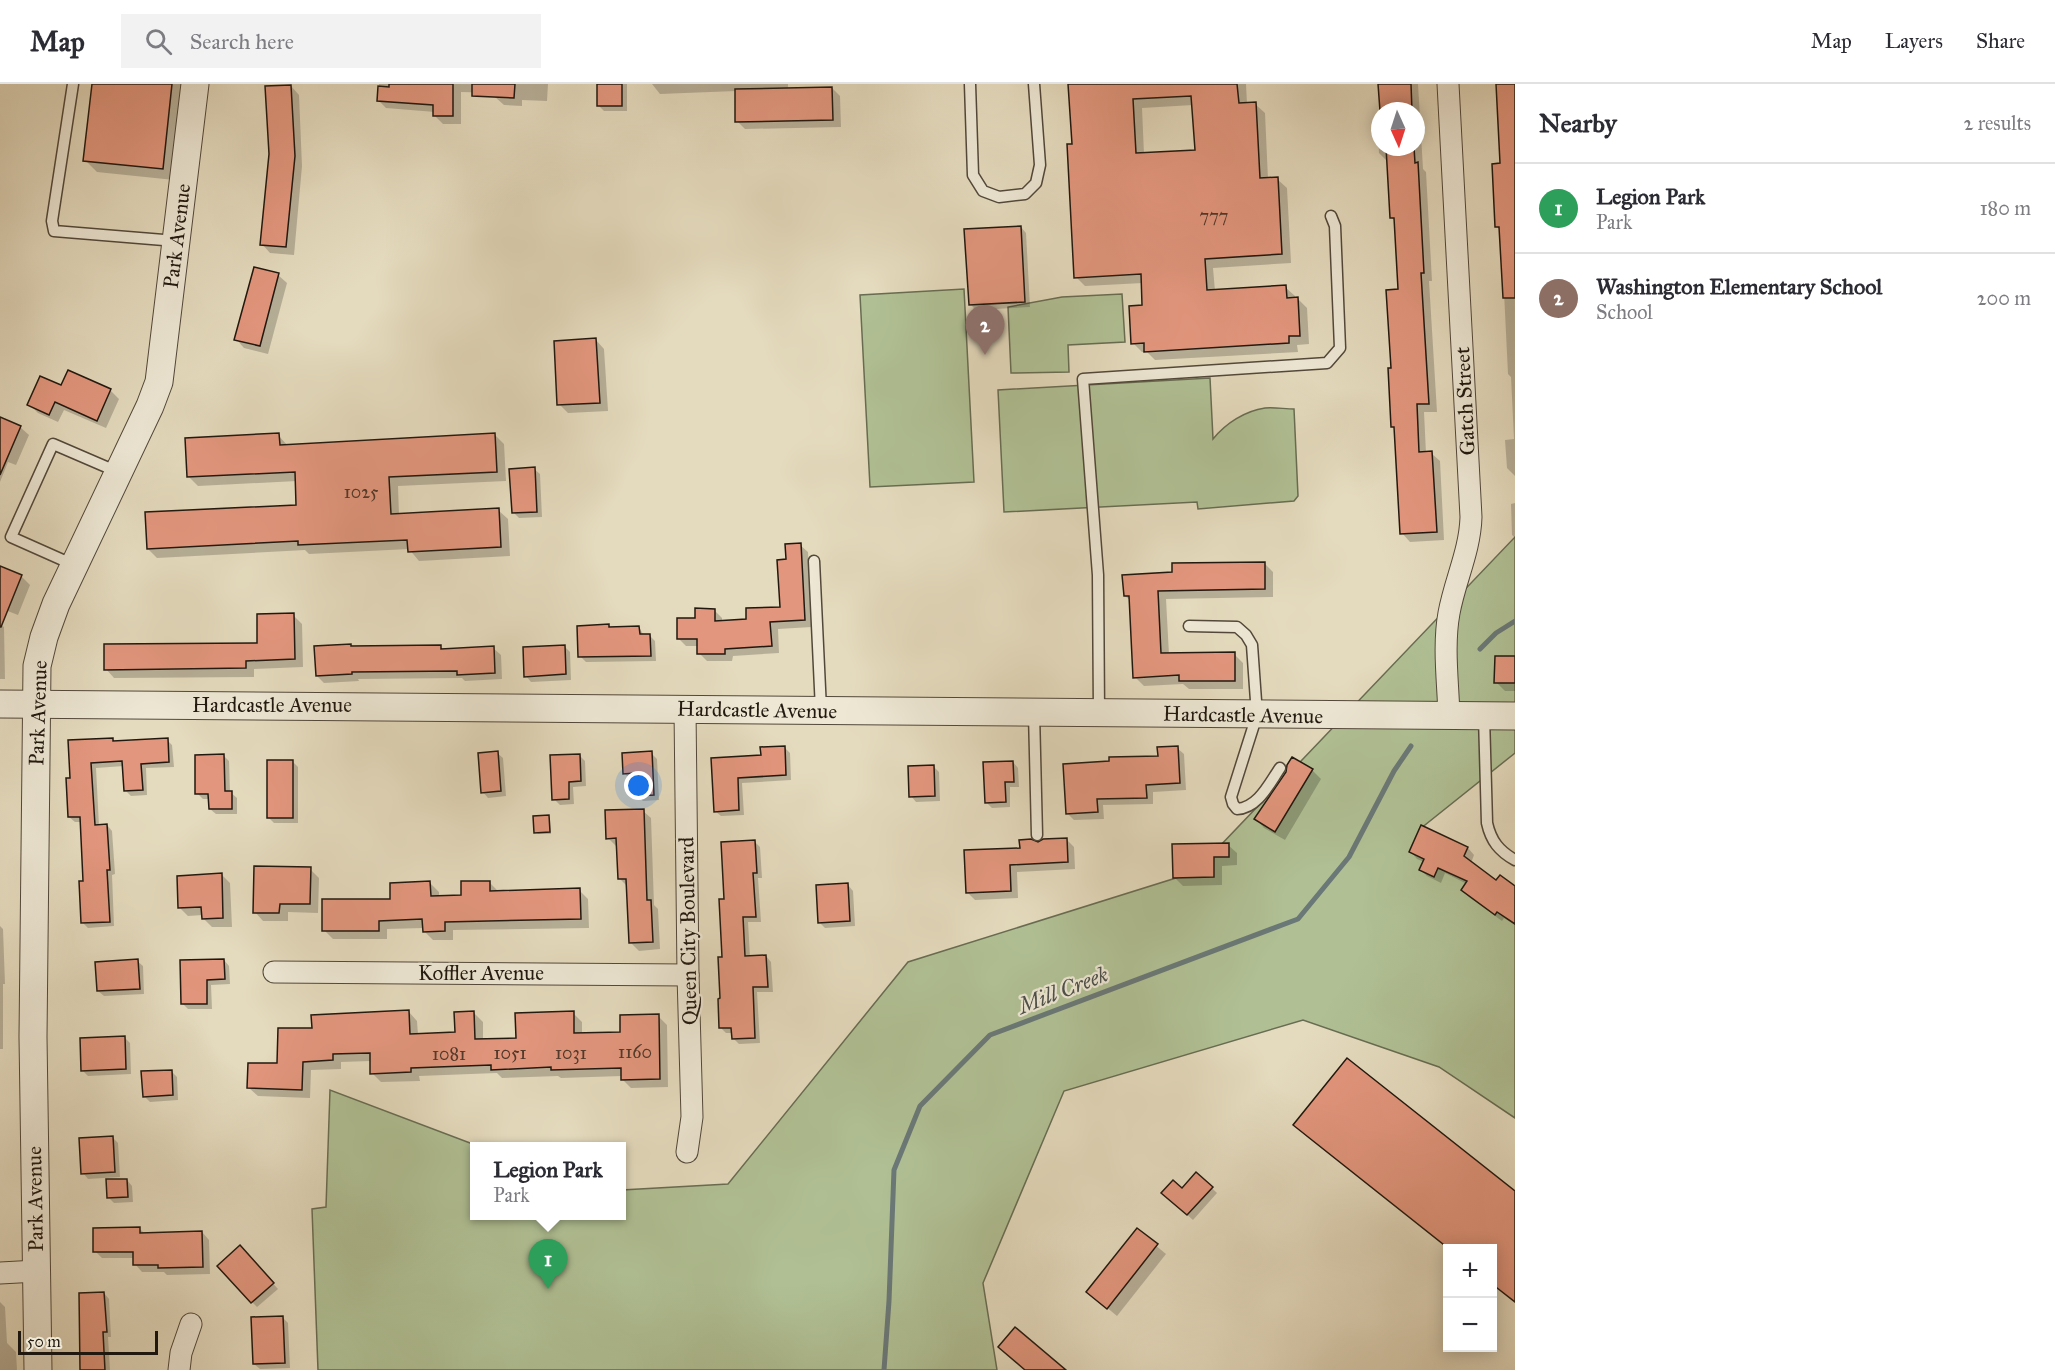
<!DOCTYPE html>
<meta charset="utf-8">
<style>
body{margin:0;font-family:"IM FELL Great Primer",serif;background:#f2f2f3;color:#2b2b33}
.controls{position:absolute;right:18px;bottom:18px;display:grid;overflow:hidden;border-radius:0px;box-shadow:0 3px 15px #0003}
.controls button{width:54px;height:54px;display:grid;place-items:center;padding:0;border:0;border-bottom:2px solid #e1e1e2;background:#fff;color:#2b2b33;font:30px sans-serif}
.compass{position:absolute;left:1371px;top:18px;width:54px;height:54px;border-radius:50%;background:#fff;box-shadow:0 3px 15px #0003;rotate:177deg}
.scale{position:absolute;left:18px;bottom:15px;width:140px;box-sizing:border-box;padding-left:6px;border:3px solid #21180f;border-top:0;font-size:16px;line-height:21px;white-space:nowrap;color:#21180f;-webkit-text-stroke:4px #ede7d4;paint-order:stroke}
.you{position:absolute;left:639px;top:702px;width:21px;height:21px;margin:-15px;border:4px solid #fff;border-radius:50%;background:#1a73e8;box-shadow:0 0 0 9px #1a73e833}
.badge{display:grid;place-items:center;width:39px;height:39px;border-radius:50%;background:#7c3aed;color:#fff;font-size:20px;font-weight:700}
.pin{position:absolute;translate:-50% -50px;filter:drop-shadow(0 2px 3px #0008)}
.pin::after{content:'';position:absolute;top:32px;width:21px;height:18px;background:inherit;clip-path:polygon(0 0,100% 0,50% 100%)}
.popup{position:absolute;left:470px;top:1058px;width:156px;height:78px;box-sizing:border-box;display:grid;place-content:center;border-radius:0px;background:#fff;filter:drop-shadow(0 2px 4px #0005);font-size:20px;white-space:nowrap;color:#7c7c81}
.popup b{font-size:22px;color:#2b2b33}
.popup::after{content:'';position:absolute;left:50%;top:100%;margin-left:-12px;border:12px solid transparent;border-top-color:#fff}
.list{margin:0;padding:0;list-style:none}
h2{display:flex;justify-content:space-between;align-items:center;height:78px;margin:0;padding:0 24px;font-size:26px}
h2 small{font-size:20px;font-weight:400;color:#7c7c81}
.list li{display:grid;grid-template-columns:39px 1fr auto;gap:18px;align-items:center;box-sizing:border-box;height:90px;padding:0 24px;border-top:2px solid #e1e1e2}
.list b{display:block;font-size:22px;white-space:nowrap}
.list p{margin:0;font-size:20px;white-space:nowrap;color:#7c7c81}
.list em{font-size:20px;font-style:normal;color:#7c7c81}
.icon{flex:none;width:33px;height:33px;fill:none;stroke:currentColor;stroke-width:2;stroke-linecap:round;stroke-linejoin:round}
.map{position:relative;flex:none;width:1515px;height:1286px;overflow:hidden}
header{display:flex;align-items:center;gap:36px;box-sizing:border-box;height:84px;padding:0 30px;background:#fff;border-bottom:2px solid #e1e1e2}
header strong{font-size:28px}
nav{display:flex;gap:33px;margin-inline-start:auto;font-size:21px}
.search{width:420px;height:54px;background:#f2f2f3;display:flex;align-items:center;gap:15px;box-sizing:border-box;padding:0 21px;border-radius:0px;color:#7c7c81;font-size:22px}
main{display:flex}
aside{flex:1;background:#fff}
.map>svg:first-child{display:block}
</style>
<header>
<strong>Map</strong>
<div class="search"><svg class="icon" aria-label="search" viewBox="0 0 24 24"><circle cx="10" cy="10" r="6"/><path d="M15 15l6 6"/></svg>Search here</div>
<nav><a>Map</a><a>Layers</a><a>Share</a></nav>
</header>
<main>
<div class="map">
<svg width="1515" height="1286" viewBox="0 0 1515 1286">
<rect width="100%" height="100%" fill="#e4dabd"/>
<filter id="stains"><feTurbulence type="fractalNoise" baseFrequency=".00333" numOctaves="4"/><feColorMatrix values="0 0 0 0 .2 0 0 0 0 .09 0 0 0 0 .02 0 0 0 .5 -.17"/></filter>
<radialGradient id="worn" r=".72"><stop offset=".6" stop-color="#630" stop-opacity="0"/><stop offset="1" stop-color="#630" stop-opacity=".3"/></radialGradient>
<g fill="#b0c094" stroke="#686c52" stroke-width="1.5">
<path d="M964,205L974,398L870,403L860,211Z"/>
<path d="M1122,210L1125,258L1068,261L1069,288L1011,289L1008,223L1062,213Z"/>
<path d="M1210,294L1213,355C1226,339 1245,327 1265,324C1274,323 1285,325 1294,325L1298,412L1294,417L1198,425L1197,418L1004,428L998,306Z"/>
<path d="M1515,453V669L1420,745L1515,832V1034L1439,983L1303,936L1064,1007L983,1199L997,1286H318L312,1125L326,1123L330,1006L478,1062H474V1132H622V1106L728,1100L908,878L1195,788Z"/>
</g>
<g fill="#0003" fill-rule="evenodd">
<path d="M93,0H184L174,96L97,88L85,76Z"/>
<path d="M379,0H548L547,17L522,16V22L504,21L495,13L496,9L461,8V40H443L434,31L435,28L386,24L378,16Z"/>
<path d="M599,0H627V27H604L599,22Z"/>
<path d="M652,0H788V5L832,4L840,12L841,43L745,45L737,37L736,7L660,10Z"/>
<path d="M1070,0H1246L1247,20H1255L1265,29L1268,95H1277L1287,104L1291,179L1213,184L1215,207L1285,203L1295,212V215H1298L1307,224L1309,260L1297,261L1298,268L1155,276L1147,268H1142L1133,259L1144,222L1143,199L1085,202L1076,193L1073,61ZM1193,21L1196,67L1144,70L1142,24Z"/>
<path d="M1380,0H1418L1423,85L1426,88L1432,197H1429L1437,328H1424L1426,369H1431L1440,377L1444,456L1410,458L1402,449L1396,345L1393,342L1392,285L1399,206L1396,138L1392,134L1387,77L1379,69L1377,28H1380V63H1416V27H1381Z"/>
<path d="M1498,0H1515V392L1507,384L1505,356L1514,355L1511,293L1508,290L1501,147L1497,143L1502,81Z"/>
<path d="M291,2L299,11L302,82L294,171L270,169L262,160Z"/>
<path d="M1021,143L1026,149L1030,223L976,226L970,220Z"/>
<path d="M278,191L287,199L268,270L244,264L236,255Z"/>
<path d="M596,256L604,265L608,327L568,329L559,320Z"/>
<path d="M62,303L110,306L119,315L106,344L64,326L58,338L38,329L29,320Z"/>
<path d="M0,334L20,343L29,351L16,381L8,378L0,398Z"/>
<path d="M278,351L288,362L495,351L504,360L506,397L398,402L399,431L498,426L508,435L510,472L419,477L409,465L309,470L305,466L157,474L148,465L298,422L297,397L198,402L189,393Z"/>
<path d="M534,385L540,390L542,433L519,434L513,428Z"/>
<path d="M1515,419V454L1512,451L1511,420Z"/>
<path d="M800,461L808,468L812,543L778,545L779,569L733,572L732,577H707L699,569V562H686L678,554L697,536L714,526L722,534V538L748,537L781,524L787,477Z"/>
<path d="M1264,479L1273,488V513L1166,515L1169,571L1234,570L1243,579V605H1189L1183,600L1144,602L1135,593L1131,517L1125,512L1174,490Z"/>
<path d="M0,484L21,492L30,501L18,531L0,524Z"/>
<path d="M293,531L302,540L303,583L254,585V593L114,594L106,585L258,560Z"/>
<path d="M0,540L4,543L5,595H0Z"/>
<path d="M608,542L611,545L639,543L644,552L649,551L655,557L656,577L586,578L580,572Z"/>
<path d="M564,562L570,568L571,596L531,598L526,592Z"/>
<path d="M440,563L444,566L493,564L501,571L502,595L465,597L462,594L358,595L359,597L324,599L317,592L352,564Z"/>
<path d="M1515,573V607H1505L1496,598Z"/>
<path d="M112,655L116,659L167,656L172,661L174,683L146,684L147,711L131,712L125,706L124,682L96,684L99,742L107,741L112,747L115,790L112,791L114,842L88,844L82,838L84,798L81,738H75L69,733L72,695Z"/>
<path d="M784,663L790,669L791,696L742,699L744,731L721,732L715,727L713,675L762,673Z"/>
<path d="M1177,664L1184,670L1186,706L1153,708V720L1103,721L1104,735L1074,736L1067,729Z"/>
<path d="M497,669L503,674L506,712L488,714L483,708Z"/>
<path d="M651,669L657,675L659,716L643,717L637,711L636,694L630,695L624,689Z"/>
<path d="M579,671L585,677L586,702L573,703L574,720L560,721L554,715Z"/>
<path d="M224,672L229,677L230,708L237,714V730H216L210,725V715H203L197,709Z"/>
<path d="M1293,675L1313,687L1321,695L1285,756L1264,744L1256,735L1288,689Z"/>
<path d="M292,677L298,683V739H274L269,734Z"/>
<path d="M1013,678L1018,684L1019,703H1010V723L992,724L986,718Z"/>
<path d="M933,682L939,688L940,717L916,718L911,712Z"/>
<path d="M643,727L651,734L654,821L658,825L660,865L639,867L631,859L627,802L619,794L618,762H616L608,754Z"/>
<path d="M548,732L550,735L551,750H538L536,748Z"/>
<path d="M1422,743L1468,764L1474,771L1471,779L1497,798L1515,804V841L1504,834L1502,837L1469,813L1463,806L1467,800L1445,789L1441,799L1427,792L1421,786L1424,778L1417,775L1411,768Z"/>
<path d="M1066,755L1074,763L1075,785L1017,788L1018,814L975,816L967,808L1021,765Z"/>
<path d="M754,757L760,763L762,794H758L761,838H748L750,873L766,872L771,878L773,908H757L760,959L739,960L733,954V949H726L721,944L725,816Z"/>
<path d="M1228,761L1237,769V781L1222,782V801L1183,802L1174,793Z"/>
<path d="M310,785L319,794L318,829L288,828V837H263L255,828Z"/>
<path d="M221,790L230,799L232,843H212L203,834V831L188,832L179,823Z"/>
<path d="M489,798L498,807L579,806L588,815L589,844L453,846V856H433L424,847V844L387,845V855H333L324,846L430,799L439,808V813L463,812Z"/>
<path d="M848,801L853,807L855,842L825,844L819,838Z"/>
<path d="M0,842L3,845L5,900H3V965H0V993Z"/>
<path d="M224,876L229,882L230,900L211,901L212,925H188L182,919Z"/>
<path d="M137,877L143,882L144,910L104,912L98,907Z"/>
<path d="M409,928L417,937L418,951L456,950L474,929L483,938V956L517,955L573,929L582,938V951L622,949L658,932L667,941L668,1003L631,1004L622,995V992L561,994L558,992L502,994L497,989L419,992L420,997L381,998L372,989L371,977L341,978V985L311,986L310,1014L258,1012L249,1004L278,981L313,946Z"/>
<path d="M125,954L130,959L131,990L88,992L82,986Z"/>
<path d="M171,987L177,993L178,1016L150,1018L144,1012Z"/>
<path d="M1295,1041L1515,1109V1218L1492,1200V1164L1448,1165L1307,1053Z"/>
<path d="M113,1054L118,1059L120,1093L88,1095L83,1089Z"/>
<path d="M1197,1090L1217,1109L1193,1136L1168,1114L1182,1106Z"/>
<path d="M127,1096L132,1102L133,1118L114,1119L108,1113Z"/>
<path d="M140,1145L145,1150L202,1148L209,1156L210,1190L167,1191L164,1188H142L135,1180V1174H102L95,1167Z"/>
<path d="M1137,1146L1166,1170L1117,1232L1088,1208Z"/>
<path d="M245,1169L278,1205L257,1223L252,1218Z"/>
<path d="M104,1209L109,1215L111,1253H108L110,1286H82Z"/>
<path d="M0,1218L5,1223L7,1259L16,1268L17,1286H0Z"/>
<path d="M282,1233L288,1239L290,1284L260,1285L254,1280Z"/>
</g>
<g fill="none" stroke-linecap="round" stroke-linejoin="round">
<g stroke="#6a7877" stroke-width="5">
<path d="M1480,565L1496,549L1515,537"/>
<path d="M884,1286L889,1217L894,1086L920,1022L990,951L1298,835L1349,773L1394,687L1411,662"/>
</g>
</g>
<g fill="#e2967d" stroke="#21180f" stroke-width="1.5" fill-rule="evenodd">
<path d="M92,0H172L163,85L83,77Z"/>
<path d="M389,0H453V32H433V21L377,17L378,2L389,3Z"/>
<path d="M472,0H515L514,14L472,12Z"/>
<rect x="597" y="0" width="25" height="22"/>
<path d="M1068,0H1237L1239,19L1256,18L1260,94L1278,93L1282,170L1205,175L1207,206L1286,201L1287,214L1298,213L1300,252H1289V259L1144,268V259L1131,260L1129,222L1142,221L1141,190L1074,194L1067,60H1072ZM1191,12L1195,66L1136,69L1133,15Z"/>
<path d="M1378,0H1411L1412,27H1380Z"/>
<path d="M1496,0H1515V214H1503L1499,143H1495L1492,80L1500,79Z"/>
<path d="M291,1L295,72L286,163L260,161L269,70L265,2Z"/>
<path d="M832,3L833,36L735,38V5Z"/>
<path d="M1386,63H1414L1415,79L1418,78L1424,189H1421L1429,320H1417L1419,368L1432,367L1437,448L1400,450L1394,343H1391L1388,284H1391L1386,206L1398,205L1394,134H1390Z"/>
<path d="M1021,142L1025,218L969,221L964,145Z"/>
<path d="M254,183L279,189L260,262L234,256Z"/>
<path d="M596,254L600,319L557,321L554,257Z"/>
<path d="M68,286L111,305L97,337L55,318L49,331L27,321L40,292L61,301Z"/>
<path d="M0,333L21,342L0,391Z"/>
<path d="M279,349L280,361L495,349L497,388L389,393L391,430L499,424L501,463L408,468L407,456L298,461V457L147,465L145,428L296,421L295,388L187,393L185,354Z"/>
<path d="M535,383L537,428L512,429L509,385Z"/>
<path d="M801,459L805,536L770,538L772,562L725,565V570H697V555H677V534H695V524L715,525V537L746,535V524L780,523L777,476L786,475L785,460Z"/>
<path d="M1265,478V505L1158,507L1161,569L1235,568V597H1179V591L1133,594L1129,512H1124L1122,491L1172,488V479Z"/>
<path d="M0,482L22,491L1,543H0Z"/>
<path d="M294,529L295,575L246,577V584L104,586V560L257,559V530Z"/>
<path d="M609,540V543L639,542L640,550H650L651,572L578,573L577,542Z"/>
<path d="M351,560V562L441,561V565L494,562L495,589L457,591V587L352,588V590L316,592L314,562Z"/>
<path d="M565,561L566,590L524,593L523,563Z"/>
<path d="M1495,572H1515V599H1494Z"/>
<path d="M113,654V657L168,654L169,678L141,680L143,706L124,707L122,677L91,679L95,741L107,740L110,786H107L110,838L81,839L79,797H83L80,733H68L66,694H70L68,656Z"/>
<path d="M785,662L786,691L738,694L739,726L714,728L711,674L761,671L760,663Z"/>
<path d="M1178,662L1180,699L1146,701L1147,714L1097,715L1098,728L1066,730L1063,680L1109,677V673L1158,672L1157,663Z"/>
<path d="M498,667L501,707L481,709L478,669Z"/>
<path d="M652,667L654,711L636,712L634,689L623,690L622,669Z"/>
<path d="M224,670L225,707H232V725H209L208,710H195V671Z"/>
<path d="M580,670L581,697L569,698V715L552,716L550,671Z"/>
<path d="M1292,673L1313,685L1275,748L1254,735L1286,688L1287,681Z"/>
<rect x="267" y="676" width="26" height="58"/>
<path d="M1013,677L1014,698H1005L1006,718L985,719L983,678Z"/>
<path d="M934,681L935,712L909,713L908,682Z"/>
<path d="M644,725L647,816H651L653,858L629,859L626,795H618L616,754L606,755L605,726Z"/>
<path d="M549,731L550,748L534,749L533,732Z"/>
<path d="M1421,741L1468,763L1464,772L1496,796L1500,791L1515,802V840L1497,828L1495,831L1461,806L1467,797L1438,784L1434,793L1419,786L1424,775L1409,768Z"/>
<path d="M1067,754L1068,778L1010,781L1011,807L966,809L964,766L1020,764L1019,756L1031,755L1038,758L1043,755Z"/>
<path d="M755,756L757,789H753L756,833H743L745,872L766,871L768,903H753L755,954L732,955L731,944H719L718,915L720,914L718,873H722L719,815H724L721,758Z"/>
<path d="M1229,759V773H1214V793L1173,794L1172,760Z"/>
<path d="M254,782L311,783L310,820H280L279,829H253Z"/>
<path d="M222,789L223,834L202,835L201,823L178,824L177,792Z"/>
<path d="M430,797L431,812L461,811V797H490V807L580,804L581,835L445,838V847L423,848L422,835L379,837V847H322V815H390V799Z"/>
<path d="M848,799L850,837L818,839L816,801Z"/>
<path d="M138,875L140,905L97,907L95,878Z"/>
<path d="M224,875L225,895L207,896V920H181L180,876Z"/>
<path d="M409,926L410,950L455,948L454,928L474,927L475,955L516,954L515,929L574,927V949L620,948V931L659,930L660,995L621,996V984L551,986V983L491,986V981L411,984V988L370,990V969L333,970V976L303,978L302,1006L247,1004L248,979H277L278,944H312L311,931Z"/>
<path d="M125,952L126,985L81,987L80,954Z"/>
<path d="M1347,974L1515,1107V1218L1492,1200V1164H1448L1293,1041Z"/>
<path d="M172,986L173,1011L143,1013L141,987Z"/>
<path d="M113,1052L115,1088L81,1090L79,1054Z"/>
<path d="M1196,1088L1213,1103L1187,1131L1161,1109L1173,1096L1182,1104Z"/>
<path d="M106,1095H127L128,1113L107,1114Z"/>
<path d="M140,1143V1149L202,1147L203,1183L158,1184V1181H133V1168H93V1144Z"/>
<path d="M1137,1144L1158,1160L1107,1225L1086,1208Z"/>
<path d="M240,1161L274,1199L251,1219L217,1182Z"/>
<path d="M104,1208L107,1248H103L105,1286H80L79,1209Z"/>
<path d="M283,1232L285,1279L253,1280L251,1233Z"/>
<path d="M1015,1243L1066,1286H1025L998,1263Z"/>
</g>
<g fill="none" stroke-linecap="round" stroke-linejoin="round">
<g stroke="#52483a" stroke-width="13">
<g id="service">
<path d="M73,0L52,137L54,147L176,157"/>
<path d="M970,0L973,91L983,107L999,113L1025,110L1036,99L1040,81L1034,0"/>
<path d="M814,477L821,626"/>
<path d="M74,481L11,453L53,360L118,388"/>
<path d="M1189,542L1237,543L1246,551L1252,561L1257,631L1231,713L1233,720L1237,725C1258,724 1269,700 1280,684"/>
<path d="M1034,629L1037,751"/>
<path d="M1099,629L1098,491L1083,295L1327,279L1340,264L1335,142L1331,132"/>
<path d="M1484,632L1487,739C1491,757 1499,767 1515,776"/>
</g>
</g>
<g stroke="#52483a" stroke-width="23">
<g id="minor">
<path d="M1448,0L1471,433C1470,467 1455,496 1449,529C1443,562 1448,598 1449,632"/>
<path d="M685,625L688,891L692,1033L687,1068"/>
<path d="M274,888L688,891"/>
<path d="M0,1189L37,1187"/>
<path d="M179,1286L181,1269L191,1240"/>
</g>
</g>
<g stroke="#52483a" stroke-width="29">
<g id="tertiary">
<path d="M0,620L1515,632"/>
<path d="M38,1286L33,953L37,582L44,553L56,520L150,322L159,298L195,0"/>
</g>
</g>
<use href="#service" stroke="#ede7d4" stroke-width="10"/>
<use href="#minor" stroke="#ede7d4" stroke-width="21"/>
<use href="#tertiary" stroke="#ede7d4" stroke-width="27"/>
</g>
<g text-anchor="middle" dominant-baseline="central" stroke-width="4.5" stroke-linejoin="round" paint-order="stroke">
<g font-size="18" fill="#51382a">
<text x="1214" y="132">777</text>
<text x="361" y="408">1025</text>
<text x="635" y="968">1160</text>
<text x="510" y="969">1051</text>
<text x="571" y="969">1031</text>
<text x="449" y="970">1081</text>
</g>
<g font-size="21" fill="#21180f" stroke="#ede7d4">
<text transform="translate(177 152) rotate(-83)">Park Avenue</text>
<text transform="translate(1465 317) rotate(-93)">Gatch Street</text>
<text x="272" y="621">Hardcastle Avenue</text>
<text transform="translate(757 626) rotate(1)">Hardcastle Avenue</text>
<text transform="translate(38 629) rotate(-88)">Park Avenue</text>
<text transform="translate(1243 631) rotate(1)">Hardcastle Avenue</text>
<text transform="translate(688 847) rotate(-91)">Queen City Boulevard</text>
<text x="481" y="889">Koffler Avenue</text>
<text transform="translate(35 1115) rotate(-91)">Park Avenue</text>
</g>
<g font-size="22" font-style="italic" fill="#4c504c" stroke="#ede7d4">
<text transform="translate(1063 906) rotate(-21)">Mill Creek</text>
</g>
</g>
<rect width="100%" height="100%" filter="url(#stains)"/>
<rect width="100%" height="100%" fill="url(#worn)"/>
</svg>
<div class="controls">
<button>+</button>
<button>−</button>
</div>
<svg class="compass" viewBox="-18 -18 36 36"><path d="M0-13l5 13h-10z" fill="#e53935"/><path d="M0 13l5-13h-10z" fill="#7c7c81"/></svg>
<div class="scale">50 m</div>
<div class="you"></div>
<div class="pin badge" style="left:548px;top:1205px;background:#2e9e5b">1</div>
<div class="popup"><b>Legion Park</b>Park</div>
<div class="pin badge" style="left:985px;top:271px;background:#8d6e63">2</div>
</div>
<aside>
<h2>Nearby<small>2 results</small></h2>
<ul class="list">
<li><span class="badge" style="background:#2e9e5b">1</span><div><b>Legion Park</b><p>Park</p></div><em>180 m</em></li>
<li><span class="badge" style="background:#8d6e63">2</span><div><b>Washington Elementary School</b><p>School</p></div><em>200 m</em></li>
</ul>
</aside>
</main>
